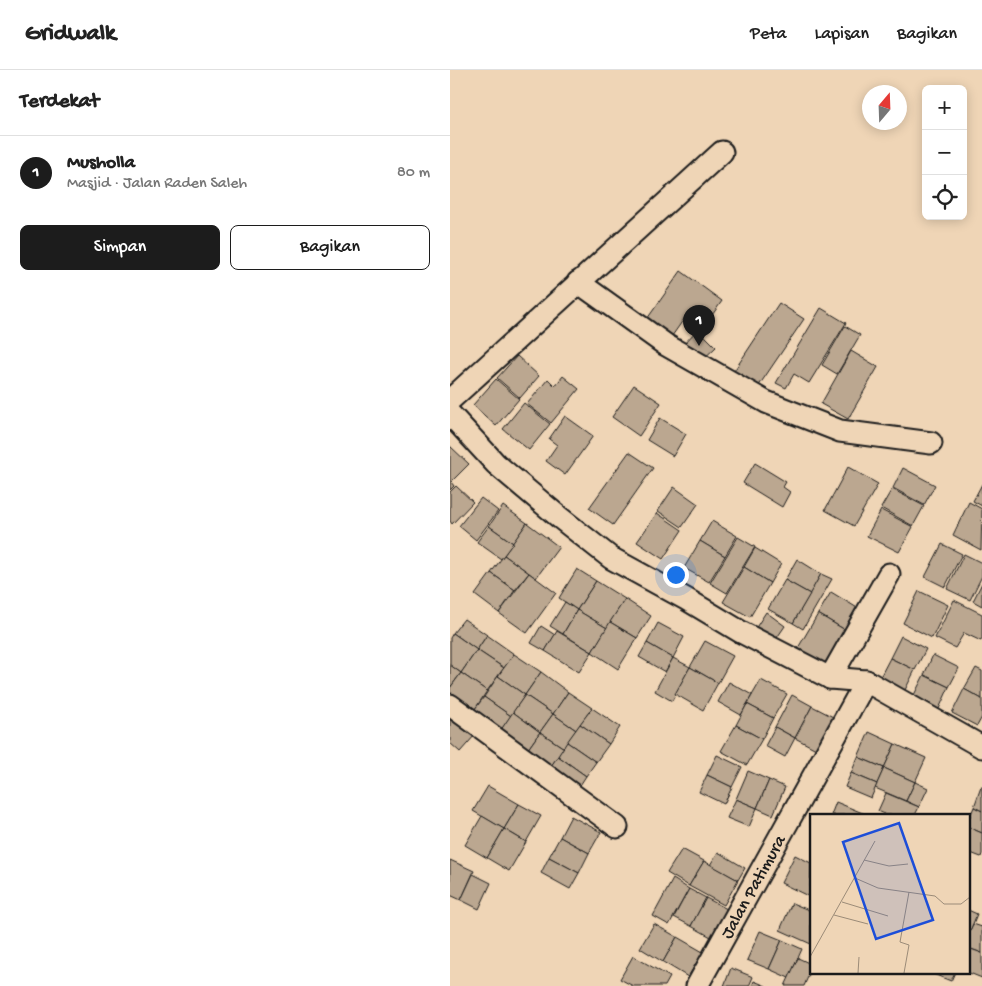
<!DOCTYPE html>
<html lang="id">
<meta charset="utf-8">
<style>
body{margin:0;font-family:"Gochi Hand",sans-serif;background:#f2f2f2;color:#222}
.controls{position:absolute;right:15px;top:15px;display:grid;overflow:hidden;border-radius:8px;box-shadow:0 2px 12px #0003}
.controls button{width:45px;height:45px;display:grid;place-items:center;padding:0;border:0;border-bottom:1px solid #e0e0e0;background:#fff;color:#222;font:25px sans-serif}
.compass{position:absolute;left:412px;top:15px;width:45px;height:45px;border-radius:50%;background:#fff;box-shadow:0 2px 12px #0003;rotate:19deg}
.you{position:absolute;left:225px;top:504px;width:18px;height:18px;margin:-12px;border:4px solid #fff;border-radius:50%;background:#1a73e8;box-shadow:0 0 0 8px #1a73e833}
.badge{display:grid;place-items:center;width:32px;height:32px;border-radius:50%;background:#1c1c1c;color:#fff;font-size:16px;font-weight:700}
.pin{position:absolute;translate:-50% -41px;filter:drop-shadow(0 1px 2px #0008)}
.pin::after{content:'';position:absolute;top:26px;width:18px;height:15px;background:inherit;clip-path:polygon(0 0,100% 0,50% 100%)}
.list{margin:0;padding:0;list-style:none}
h2{display:flex;justify-content:space-between;align-items:center;height:65px;margin:0;padding:0 20px;font-size:21px}
h2 small{font-size:16px;font-weight:400;color:#767676}
.list li{display:grid;grid-template-columns:32px 1fr auto;gap:15px;align-items:center;box-sizing:border-box;height:75px;padding:0 20px;border-top:1px solid #e0e0e0}
.list b{display:block;font-size:19px;white-space:nowrap}
.list p{margin:0;font-size:16px;white-space:nowrap;color:#767676}
.list em{font-size:16px;font-style:normal;color:#767676}
.actions{display:flex;gap:10px;padding:15px 20px}
.actions a{flex:1;padding:11px 0;border:1px solid #1c1c1c;border-radius:8px;text-align:center;font-size:18px;color:#1c1c1c}
.actions .main{background:#1c1c1c;color:#fff}
.icon{flex:none;width:28px;height:28px;fill:none;stroke:currentColor;stroke-width:2;stroke-linecap:round;stroke-linejoin:round}
.map{position:relative;flex:none;width:532px;height:916px;overflow:hidden}
header{display:flex;align-items:center;gap:30px;box-sizing:border-box;height:70px;padding:0 25px;background:#fff;border-bottom:1px solid #e0e0e0}
header strong{font-size:24px}
nav{display:flex;gap:28px;margin-inline-start:auto;font-size:18px}
main{display:flex}
aside{flex:1;background:#fff}
.map>svg:first-child{display:block}
.building{fill:#bba790;stroke:#1c1c1c}
.lines{fill:none;stroke-linecap:round;stroke-linejoin:round}
.street-casing{stroke:#1c1c1c;stroke-width:25}
.street{stroke:#efd5b6;stroke-width:21}
.labels{text-anchor:middle;stroke-width:4;stroke-linejoin:round;paint-order:stroke}
.street-label{font-size:18px;fill:#1c1c1c;stroke:#efd5b6}
.inset-road{fill:none;stroke:#9b8b78;stroke-width:1}
.view{fill:#1d4ed8;fill-opacity:0.15;stroke:#1d4ed8;stroke-width:2.5}
.inset-edge{fill:none;stroke:#1c1c1c;stroke-width:2.5}
</style>
<header>
<strong>Gridwalk</strong>
<nav><a>Peta</a><a>Lapisan</a><a>Bagikan</a></nav>
</header>
<main>
<aside>
<h2>Terdekat<small></small></h2>
<ul class="list">
<li><span class="badge">1</span><div><b>Musholla</b><p>Masjid · Jalan Raden Saleh</p></div><em>80 m</em></li>
</ul>
<div class="actions"><a class="main">Simpan</a><a>Bagikan</a></div>
</aside>
<div class="map">
<svg width="532" height="916" viewBox="0 0 532 916">
<rect width="100%" height="100%" fill="#efd5b6"/>
<filter id="ink" filterUnits="userSpaceOnUse"><feTurbulence type="fractalNoise" baseFrequency=".02" numOctaves="2"/><feDisplacementMap in="SourceGraphic" scale="10" xChannelSelector="R" yChannelSelector="G"/><feConvolveMatrix kernelMatrix="1 2 1 2 8 2 1 2 1" color-interpolation-filters="sRGB"/></filter>
<g filter="url(#ink)">
<!-- building -->
<g class="building">
<polygon points="231,201 272,231 253,258 236,246 222,266 197,249"/>
<polygon points="329,233 354,249 308,317 284,301"/>
<polygon points="371,238 396,253 359,313 344,304 336,318 326,313"/>
<polygon points="395,256 410,265 387,304 372,295"/>
<polygon points="248,259 266,277 249,293 232,276"/>
<polygon points="401,281 428,297 398,349 371,334"/>
<polygon points="67,286 89,306 70,328 47,308"/>
<polygon points="113,306 129,319 101,353 77,334 98,309 105,316"/>
<polygon points="46,309 69,329 46,356 23,335"/>
<polygon points="184,315 211,333 189,366 162,347"/>
<polygon points="74,333 100,354 79,380 53,359"/>
<polygon points="115,346 143,366 115,405 96,391 107,375 99,369"/>
<polygon points="210,348 236,364 223,386 197,370"/>
<polygon points="0,376 19,394 1,412 4,416 0,420"/>
<polygon points="179,382 203,398 163,455 139,438"/>
<polygon points="305,393 336,412 333,417 340,422 332,437 293,413"/>
<polygon points="398,397 428,414 404,456 375,440"/>
<polygon points="453,398 485,415 474,435 443,418"/>
<polygon points="532,414 532,436 523,431"/>
<polygon points="6,416 23,432 2,454 0,451 0,422"/>
<polygon points="224,417 248,434 232,457 208,441"/>
<polygon points="442,419 474,436 463,456 431,438"/>
<polygon points="31,428 48,441 26,470 9,456"/>
<polygon points="519,432 532,439 531,480 503,465"/>
<polygon points="53,436 77,453 63,473 39,456"/>
<polygon points="431,440 463,457 449,482 417,466"/>
<polygon points="207,443 232,460 213,489 187,472"/>
<polygon points="262,451 287,466 275,486 250,471"/>
<polygon points="77,453 109,477 86,508 54,485"/>
<polygon points="39,456 63,473 51,489 27,472"/>
<polygon points="288,467 305,477 277,523 260,513"/>
<polygon points="250,471 275,486 259,512 234,498"/>
<polygon points="492,474 512,484 495,517 475,507"/>
<polygon points="305,478 331,494 320,513 294,497"/>
<polygon points="514,484 532,493 532,506 520,530 497,519"/>
<polygon points="54,485 79,503 65,520 41,503"/>
<polygon points="347,489 371,504 360,524 335,510"/>
<polygon points="294,497 320,513 300,547 273,532"/>
<polygon points="127,499 146,511 127,540 109,528"/>
<polygon points="41,503 65,520 49,543 25,525"/>
<polygon points="79,503 106,523 77,563 49,543"/>
<polygon points="371,504 382,509 353,559 343,553"/>
<polygon points="335,510 360,524 343,553 318,539"/>
<polygon points="146,511 175,529 157,558 127,540"/>
<polygon points="532,513 532,536 523,531"/>
<polygon points="469,521 498,535 482,568 453,553"/>
<polygon points="381,522 409,539 397,561 368,544"/>
<polygon points="175,529 201,546 187,568 160,552"/>
<polygon points="504,530 532,544 532,568 531,571 514,563 505,578 485,568"/>
<polygon points="115,532 127,540 113,564 100,556"/>
<polygon points="127,540 157,558 142,582 113,564"/>
<polygon points="316,542 335,556 324,572 305,559"/>
<polygon points="368,544 397,561 377,595 348,578"/>
<polygon points="14,549 37,565 27,580 3,563"/>
<polygon points="160,552 187,568 168,599 142,582"/>
<polygon points="208,553 234,567 223,588 197,573"/>
<polygon points="91,556 105,565 95,581 81,573"/>
<polygon points="107,561 142,582 129,602 95,581"/>
<polygon points="3,563 27,580 11,603 0,595 0,568"/>
<polygon points="37,565 64,584 54,598 27,580"/>
<polygon points="451,566 476,579 465,600 440,588"/>
<polygon points="255,571 283,586 268,613 240,597"/>
<polygon points="197,573 223,588 215,602 189,587"/>
<polygon points="27,580 54,598 37,621 11,603"/>
<polygon points="64,584 91,602 75,625 48,606"/>
<polygon points="483,585 509,598 499,617 474,605"/>
<polygon points="223,588 240,597 222,631 205,621"/>
<polygon points="440,588 465,600 453,624 428,611"/>
<polygon points="0,595 11,603 0,618"/>
<polygon points="240,597 268,613 253,640 225,624"/>
<polygon points="526,598 532,601 532,629 514,619"/>
<polygon points="91,602 118,622 103,644 75,625"/>
<polygon points="11,603 37,621 21,645 0,630 0,618"/>
<polygon points="474,605 499,617 488,641 462,629"/>
<polygon points="48,606 75,625 61,646 34,627"/>
<polygon points="311,610 337,624 323,648 297,634"/>
<polygon points="279,612 302,625 291,645 268,632"/>
<polygon points="514,619 532,629 532,647 527,656 502,643"/>
<polygon points="118,622 142,638 126,660 103,644"/>
<polygon points="75,625 103,644 90,662 63,642"/>
<polygon points="342,625 362,636 345,668 325,657"/>
<polygon points="34,627 61,646 46,667 18,648"/>
<polygon points="297,634 323,648 312,669 286,655"/>
<polygon points="362,636 385,648 368,680 345,668"/>
<polygon points="142,638 170,657 159,674 130,654"/>
<polygon points="63,642 90,662 73,686 46,667"/>
<polygon points="103,644 126,660 114,678 90,662"/>
<polygon points="3,647 25,665 10,682 0,673 0,651"/>
<polygon points="130,654 159,674 146,692 117,672"/>
<polygon points="286,655 312,669 297,695 271,681"/>
<polygon points="325,657 345,668 335,687 315,676"/>
<polygon points="90,662 114,678 96,703 73,686"/>
<polygon points="419,662 445,674 434,698 408,687"/>
<polygon points="117,672 146,692 136,706 108,686"/>
<polygon points="445,674 476,688 465,712 434,698"/>
<polygon points="267,685 292,697 282,717 257,705"/>
<polygon points="108,686 136,706 125,723 96,703"/>
<polygon points="408,687 434,698 427,714 401,703"/>
<polygon points="434,698 465,712 456,731 425,718"/>
<polygon points="298,701 319,710 307,738 286,729"/>
<polygon points="401,703 427,714 421,728 395,717"/>
<polygon points="257,705 282,717 274,734 249,722"/>
<polygon points="319,710 335,717 323,745 307,738"/>
<polygon points="465,712 478,718 469,737 456,731"/>
<polygon points="38,716 69,734 54,759 23,741"/>
<polygon points="531,717 532,717 532,741 524,737"/>
<polygon points="436,723 469,737 465,745 437,745 428,741"/>
<polygon points="286,729 307,738 299,757 277,748"/>
<polygon points="386,732 415,744 414,745 381,745"/>
<polygon points="69,734 91,746 76,772 54,759"/>
<polygon points="524,737 532,741 532,763 518,757 518,751"/>
<polygon points="32,746 54,759 37,788 15,775"/>
<polygon points="121,746 151,762 139,783 110,767"/>
<polygon points="518,757 532,763 532,784 531,787 518,782"/>
<polygon points="54,759 76,772 59,801 37,788"/>
<polygon points="110,767 139,783 129,803 99,787"/>
<polygon points="232,779 254,791 239,816 217,803"/>
<polygon points="268,782 295,798 288,810 260,795"/>
<polygon points="345,785 361,793 360,827 331,813"/>
<polygon points="99,787 129,803 120,819 91,803"/>
<polygon points="0,790 24,801 11,830 0,825"/>
<polygon points="254,791 288,810 274,835 239,816"/>
<polygon points="23,804 41,813 29,839 11,830"/>
<polygon points="223,809 239,819 219,855 203,846"/>
<polygon points="239,819 256,828 241,856 224,847"/>
<polygon points="256,828 277,839 261,867 241,856"/>
<polygon points="342,833 361,841 361,874 330,860"/>
<polygon points="518,840 527,844 518,866"/>
<polygon points="204,854 227,867 213,892 190,878"/>
<polygon points="523,854 532,857 532,883 518,878 518,866"/>
<polygon points="310,861 332,870 319,899 297,890"/>
<polygon points="227,867 253,882 238,907 213,892"/>
<polygon points="332,870 352,879 339,908 319,899"/>
<polygon points="518,878 532,883 532,908 517,902 518,902"/>
<polygon points="183,886 220,907 215,916 183,916 170,909"/>
<polygon points="348,888 361,894 361,900 354,916 335,916"/>
<polygon points="281,898 303,907 299,916 274,916"/>
<polygon points="478,902 505,902 501,911"/>
<polygon points="304,911 316,916 302,916"/>
</g>
<g class="lines">
<defs>
<g id="street">
<polyline points="128,212 216,275 316,332 390,361 481,373"/>
<polyline points="0,330 272,82"/>
<polyline points="0,344 46,394 109,447 161,488 236,529 291,562 380,608 416,611 532,677"/>
<polyline points="380,608 439,504"/>
<polyline points="0,635 167,757"/>
<path id="s1" d="M247 916 416 611"/>
</g>
</defs>
<!-- street casing -->
<use href="#street" class="street-casing"/>
<!-- street -->
<use href="#street" class="street"/>
</g>
</g>
<g class="labels">
<!-- street labels -->
<g class="street-label">
<text dy="6" stroke="none"><textPath href="#s1" startOffset="114">Jalan Patimura</textPath></text>
</g>
</g>
<!-- overview -->
<g transform="translate(360 744)">
<rect width="160" height="160" fill="#efd5b6"/>
<path class="inset-road" d="M54 46 79 52 98 50M45 64 68 74 125 82 134 90H151L160 83M32 88 78 102M24 101 58 110M0 143 65 27M48 159 49 143M94 159 99 131 90 128 99 78"/>
<path class="view" d="M89 9 123 106 66 125 33 28Z"/>
<rect width="160" height="160" class="inset-edge"/>
</g>
</svg>
<div class="controls">
<button>+</button>
<button>−</button>
<button><svg class="icon" aria-label="locate" viewBox="0 0 24 24"><circle cx="12" cy="12" r="6"/><path d="M12 2v4M12 18v4M2 12h4M18 12h4"/></svg></button>
</div>
<svg class="compass" viewBox="-18 -18 36 36"><path d="M0-13l5 13h-10z" fill="#e53935"/><path d="M0 13l5-13h-10z" fill="#767676"/></svg>
<div class="you"></div>
<div class="pin badge" style="left:249px;top:276px">1</div>
</div>
</main>
